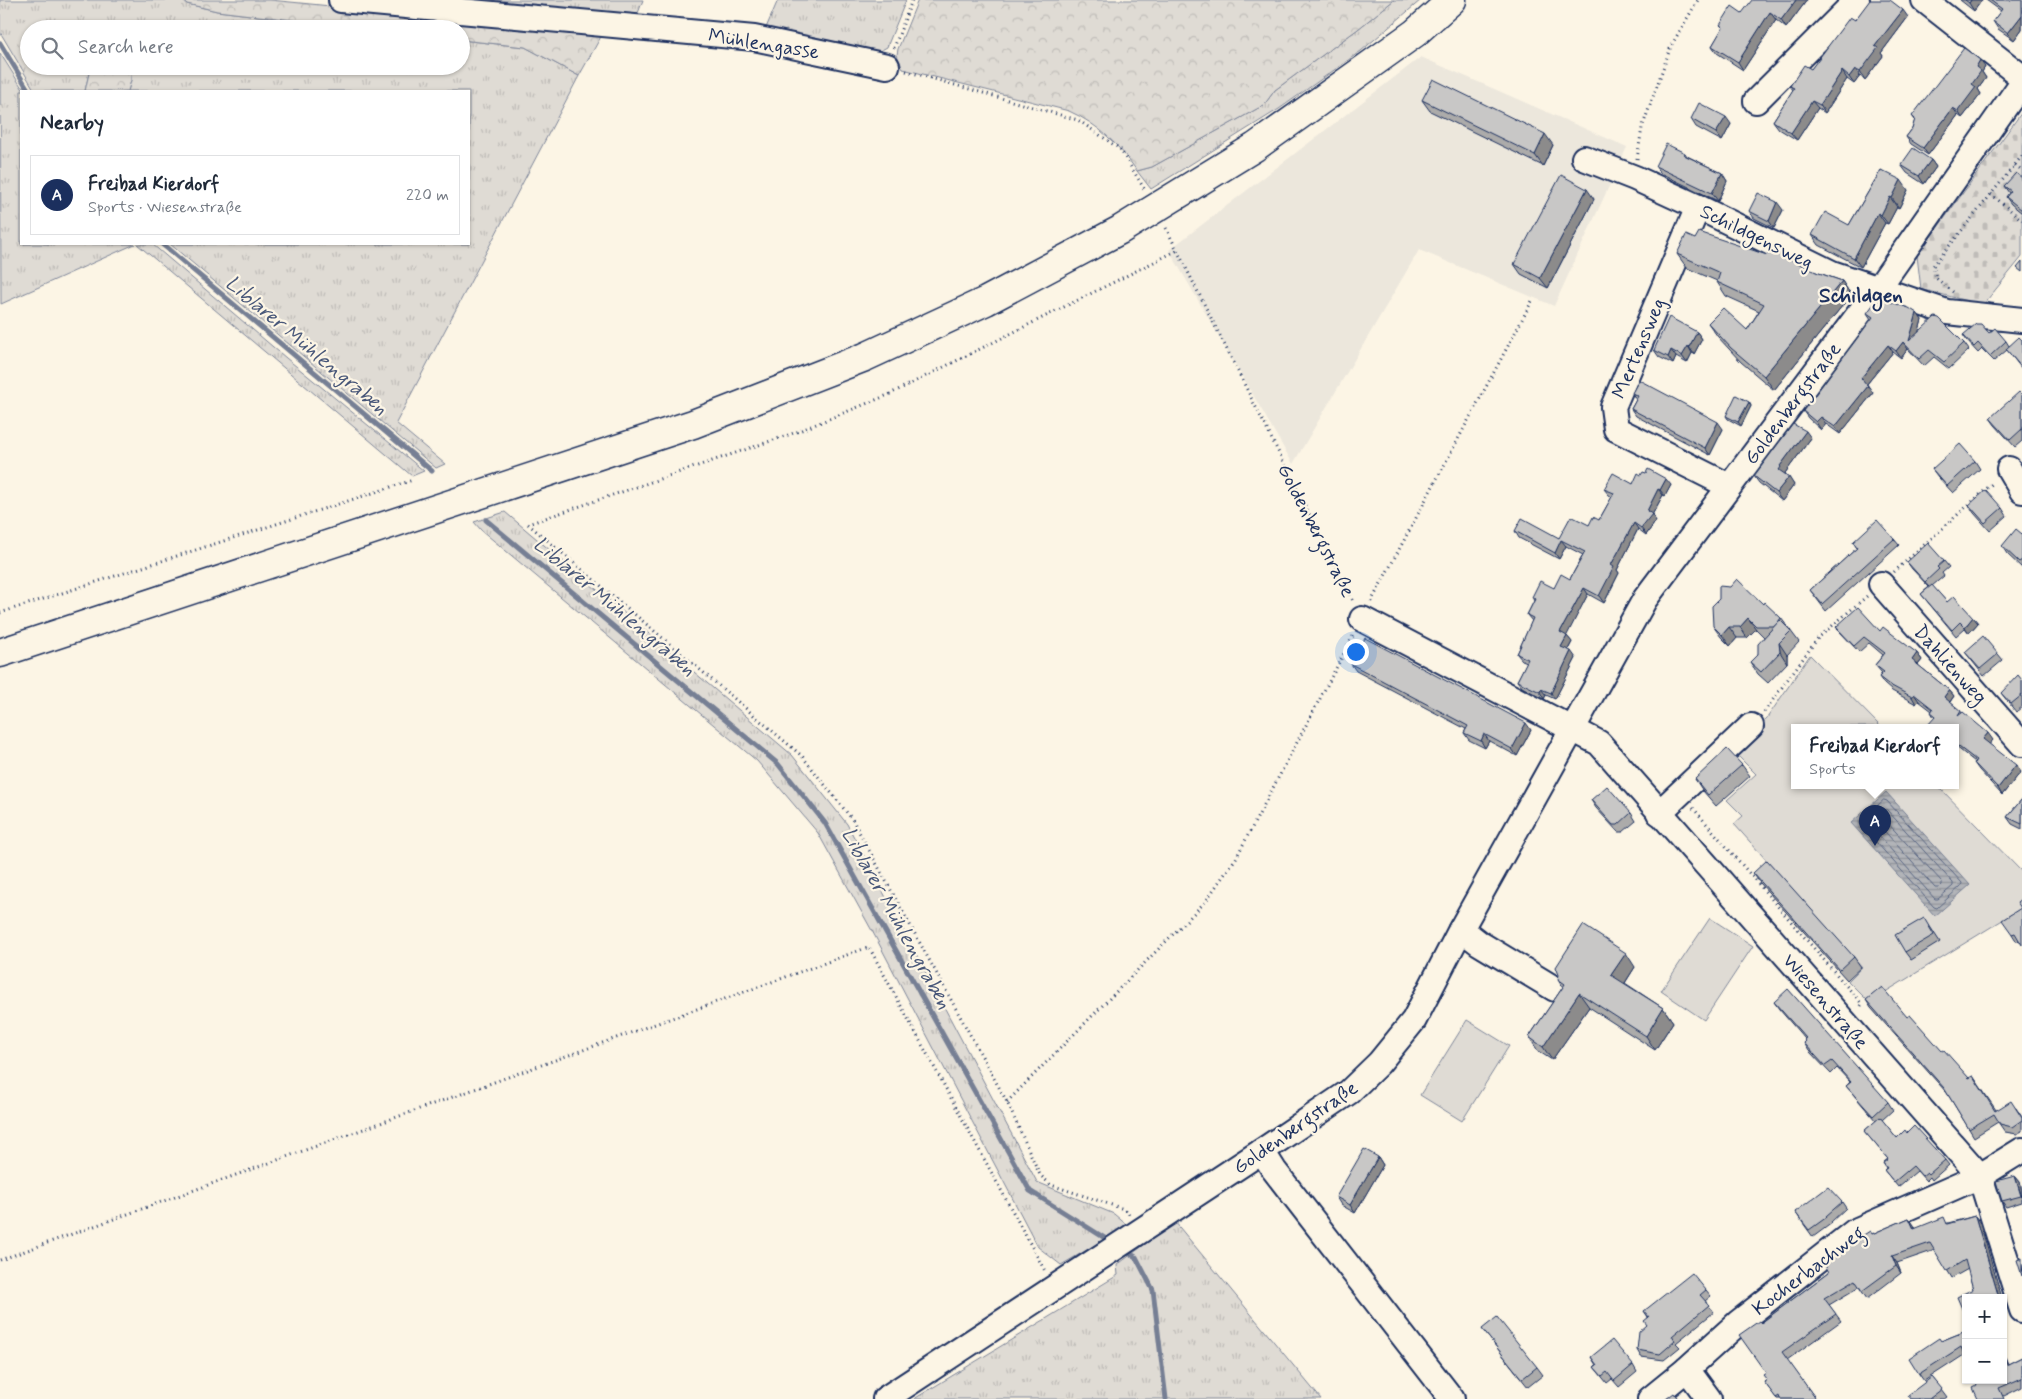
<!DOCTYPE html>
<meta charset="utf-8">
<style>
body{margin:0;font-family:Mynerve,sans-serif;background:#f2f2f3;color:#1f2937}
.controls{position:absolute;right:15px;bottom:15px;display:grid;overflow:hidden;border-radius:0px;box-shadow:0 1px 4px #0004}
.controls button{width:45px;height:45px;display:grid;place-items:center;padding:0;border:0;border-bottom:1px solid #e0e1e3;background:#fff;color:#1f2937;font:25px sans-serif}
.you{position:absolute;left:1355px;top:651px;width:18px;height:18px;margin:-12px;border:4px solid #fff;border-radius:50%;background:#1a73e8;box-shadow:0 0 0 8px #1a73e833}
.badge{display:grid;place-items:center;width:32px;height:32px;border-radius:50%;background:#1b2f5e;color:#fff;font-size:16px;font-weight:700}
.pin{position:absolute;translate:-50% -41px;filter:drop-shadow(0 1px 2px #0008)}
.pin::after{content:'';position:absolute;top:26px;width:18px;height:15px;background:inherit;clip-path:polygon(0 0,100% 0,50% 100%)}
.popup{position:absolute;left:1791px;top:724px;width:168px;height:65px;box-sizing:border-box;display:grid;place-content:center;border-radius:0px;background:#fff;filter:drop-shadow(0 1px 4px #0005);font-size:16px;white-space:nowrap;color:#747a83}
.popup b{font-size:19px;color:#1f2937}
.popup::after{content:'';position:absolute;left:50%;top:100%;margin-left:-10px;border:10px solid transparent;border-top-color:#fff}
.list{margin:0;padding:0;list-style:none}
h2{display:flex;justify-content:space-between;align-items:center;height:65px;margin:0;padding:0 20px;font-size:21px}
h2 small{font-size:16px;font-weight:400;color:#747a83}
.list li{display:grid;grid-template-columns:32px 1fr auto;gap:15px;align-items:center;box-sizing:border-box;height:80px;margin:0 10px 10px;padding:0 10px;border:1px solid #e0e1e3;border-radius:0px}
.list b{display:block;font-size:19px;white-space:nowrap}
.list p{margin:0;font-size:16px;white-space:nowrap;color:#747a83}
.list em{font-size:16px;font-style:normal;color:#747a83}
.icon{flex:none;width:28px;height:28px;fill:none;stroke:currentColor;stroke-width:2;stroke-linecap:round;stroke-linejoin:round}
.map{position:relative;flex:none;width:2022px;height:1399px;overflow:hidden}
.search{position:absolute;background:#fff;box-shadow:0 1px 4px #0004;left:20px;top:20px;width:450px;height:55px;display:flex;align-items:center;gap:12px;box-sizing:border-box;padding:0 18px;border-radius:28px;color:#747a83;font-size:19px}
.panel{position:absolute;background:#fff;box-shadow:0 1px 4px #0004;left:20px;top:90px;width:450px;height:155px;border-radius:0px}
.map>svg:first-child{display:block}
.built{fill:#ece7dc}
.grass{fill:url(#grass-tufts);stroke:#7d8599}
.forest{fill:url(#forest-crowns);stroke:#7d8599}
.cemetery{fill:url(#cemetery-stones);stroke:#7d8599}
.pitch{fill:#dfdbd4;stroke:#7d8599}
.water{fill:url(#water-rules);stroke:#767f94}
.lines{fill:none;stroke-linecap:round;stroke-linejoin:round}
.shore{stroke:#576482;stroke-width:1}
.stream{stroke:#767f94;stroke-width:5}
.minor-casing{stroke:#1b2f5e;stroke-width:28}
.major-casing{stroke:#1b2f5e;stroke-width:31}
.path{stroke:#1b2f5e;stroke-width:3;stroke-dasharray:1 4;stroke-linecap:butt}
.minor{stroke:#fcf5e5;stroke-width:24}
.major{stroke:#fcf5e5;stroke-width:28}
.wall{fill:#acabaa;stroke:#1b2f5e}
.shaded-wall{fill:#8c8b8b;stroke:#1b2f5e}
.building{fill:#c8c7c6;stroke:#1b2f5e}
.labels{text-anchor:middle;stroke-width:4.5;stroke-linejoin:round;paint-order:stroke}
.street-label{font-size:20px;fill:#1b2f5e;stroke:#fcf5e5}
.neighbourhood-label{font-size:21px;font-weight:bold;fill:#1b2f5e;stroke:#fcf5e5}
.water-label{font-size:21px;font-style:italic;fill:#485779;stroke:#fcf5e5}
</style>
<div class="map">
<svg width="2022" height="1399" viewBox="0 0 2022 1399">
<defs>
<pattern id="grass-tufts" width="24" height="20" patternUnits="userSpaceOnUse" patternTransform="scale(1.25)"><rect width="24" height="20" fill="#dfdbd4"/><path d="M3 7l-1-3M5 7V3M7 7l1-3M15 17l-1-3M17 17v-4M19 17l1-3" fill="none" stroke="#bfbcb8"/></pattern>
<pattern id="forest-crowns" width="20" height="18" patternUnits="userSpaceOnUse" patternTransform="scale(1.25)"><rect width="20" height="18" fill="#dfdbd4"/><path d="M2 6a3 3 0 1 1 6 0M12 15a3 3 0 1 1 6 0" fill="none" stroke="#bfbcb8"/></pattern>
<pattern id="cemetery-stones" width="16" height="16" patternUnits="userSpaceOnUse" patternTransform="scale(1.25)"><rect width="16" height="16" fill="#dfdbd4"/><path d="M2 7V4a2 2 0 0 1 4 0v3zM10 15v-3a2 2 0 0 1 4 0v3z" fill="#bfbcb8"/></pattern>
<pattern id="water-rules" width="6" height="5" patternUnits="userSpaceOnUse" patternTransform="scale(1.25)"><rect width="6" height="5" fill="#b2b4b8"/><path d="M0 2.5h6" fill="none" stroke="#909399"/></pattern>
</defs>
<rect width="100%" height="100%" fill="#fcf5e5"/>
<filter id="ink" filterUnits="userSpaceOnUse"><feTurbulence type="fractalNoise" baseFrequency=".02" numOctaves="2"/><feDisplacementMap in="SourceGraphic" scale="10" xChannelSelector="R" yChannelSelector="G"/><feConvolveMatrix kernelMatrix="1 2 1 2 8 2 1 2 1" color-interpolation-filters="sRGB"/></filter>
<g filter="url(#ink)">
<!-- built -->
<polygon class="built" points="1421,57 1627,147 1554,306 1419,250 1293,464 1169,250"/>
<!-- grass -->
<g class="grass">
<polygon points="0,0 182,0 187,4 217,11 367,29 29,29 29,66 94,66 89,73 85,91 35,91 0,32"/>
<polygon points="422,0 643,0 635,21"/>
<polygon points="778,0 906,0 887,47 869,57 763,35"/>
<polygon points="1394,0 1421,0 1361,51 1279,109 1151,189 1137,171 1152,167 1264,105 1275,90 1358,29"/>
<polygon points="461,40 525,47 579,76 396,423 445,464 436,468 170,244 469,244 469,91 128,91 131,80 130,66 461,66"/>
<polygon points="0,53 24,91 21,91 21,244 135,244 1,304"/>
<polygon points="137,244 152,244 286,358 424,471 412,476"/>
<polygon points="505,512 792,755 847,824 1037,1182 1114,1214 1128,1226 1061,1265 1038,1247 876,938 818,833 757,761 481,530 474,522"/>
<polygon points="1175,1222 1321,1399 914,1399 1118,1275 1117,1265"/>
</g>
<!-- forest -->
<g class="forest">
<polygon points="182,0 270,0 603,33 579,76 525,47 461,40 461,29 367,29 217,11 187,4"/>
<path d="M918 0H1394L1358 29 1275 90 1264 105 1152 167 1137 171C1119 145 1098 124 1069 111L903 69 897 55 898 49Z"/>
<polygon points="94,66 130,66 131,80 128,91 85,91 89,73"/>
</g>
<!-- cemetery -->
<polygon class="cemetery" points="2022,112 2022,257 1983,305 1921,289 1917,256"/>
<!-- pitch -->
<g class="pitch">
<polygon points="1810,655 1881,727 1795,727 1795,785 1937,785 2022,872 2022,908 1869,1002 1848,981 1862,967 1734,824 1743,816 1727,800 1756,774 1733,751 1767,718"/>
<polygon points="1710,918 1753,946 1704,1020 1661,991"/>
<polygon points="1467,1020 1509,1046 1462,1121 1420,1095"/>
</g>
<!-- water -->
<polygon class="water" points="1886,792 1970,885 1935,916 1851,823"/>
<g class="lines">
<!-- shore -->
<g class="shore">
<polygon points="1884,800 1887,801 1962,883 1961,886 1937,908 1934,907 1860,824 1860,822"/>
<polygon points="1884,809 1887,810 1953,883 1953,886 1938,899 1935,899 1869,825 1869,822"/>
<polygon points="1884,819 1942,882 1942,885 1939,888 1935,888 1880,826 1880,823"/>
</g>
<!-- stream -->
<g class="stream">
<polyline points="0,43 29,91"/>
<polyline points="162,244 432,471"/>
<polyline points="486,520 778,764 825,823 1030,1191 1111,1242"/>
<polyline points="1125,1251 1136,1257 1153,1290 1166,1399"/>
</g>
<defs>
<g id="minor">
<polyline points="341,0 754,38 887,66"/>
<polyline points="1924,0 2022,77"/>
<polyline points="1756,101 1857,0"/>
<polyline points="1584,158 1635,178 1698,207 1832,273 1947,312 2022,320"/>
<polyline points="1698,207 1613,407 1616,429 1729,486"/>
<polyline points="2009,469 2022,491"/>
<polyline points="1881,584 2022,744"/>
<polyline points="1362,619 1599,743 1980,1176 2022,1310"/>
<polyline points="1659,813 1751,726"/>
<polyline points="1461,929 1479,943 1555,989"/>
<polyline points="1262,1151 1274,1170 1452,1399"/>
<polyline points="885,1399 1262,1151 1349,1092 1379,1063 1414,1020 1461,929 1645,599 1877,290 2022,83"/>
<polyline points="1650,1399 1687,1369"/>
<polyline points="1709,1399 1687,1369 1739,1322 1855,1231 1980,1176 2022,1150"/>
</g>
<polyline id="major" points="0,653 693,424 865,357 986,301 1120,230 1255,147 1415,33 1452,0"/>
</defs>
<!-- minor casing -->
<use href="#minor" class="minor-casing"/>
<!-- major casing -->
<use href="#major" class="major-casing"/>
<!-- path -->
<g class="path">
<polyline points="894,48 912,0"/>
<polyline points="906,71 1078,120 1120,149 1145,190"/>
<polyline points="1637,159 1642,128 1671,46 1698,0"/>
<polyline points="2015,165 2022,170"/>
<polyline points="1991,194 2022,220"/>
<polyline points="1166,228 1354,603"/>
<polyline points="1953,292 1936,278 1933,266 2022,156"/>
<polyline points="1894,572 1994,482"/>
<polyline points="1371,602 1532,301"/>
<polyline points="0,613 413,480"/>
<polyline points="1764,712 1818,638 1867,596"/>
<polyline points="1693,808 1862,1004 1859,1009"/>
<polyline points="1007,1102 1205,902 1236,858 1353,636"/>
<polyline points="1129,1214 1124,1209 1051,1185 1040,1175 1007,1102 852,819 802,756 528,524 794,433 888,395 1178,250"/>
<polyline points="0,1260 869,947 1045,1271"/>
</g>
<!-- minor -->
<use href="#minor" class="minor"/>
<!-- major -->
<use href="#major" class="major"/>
</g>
<!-- wall -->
<g class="wall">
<polygon points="1807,0 1786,28 1776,20 1743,70 1717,53 1712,46 1723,28 1720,25 1742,13"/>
<polygon points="1960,0 1982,0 1974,11"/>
<polygon points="1986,0 2022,0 2022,29 2014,40 1998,29 1993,21 2001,11"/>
<polygon points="1908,17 1881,53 1883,56 1865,80 1860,76 1854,84 1847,79 1825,113 1818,108 1797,140 1779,129 1773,121 1793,90 1790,86 1811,69 1855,20"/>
<polygon points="1985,67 1982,72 1986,78 1978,89 1981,94 1962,118 1958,115 1928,155 1911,144 1906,137 1912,129 1915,120 1912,116"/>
<polygon points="1422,100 1553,145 1543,166 1430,111"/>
<polygon points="1691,119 1731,124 1722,141 1696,127"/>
<polygon points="1685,153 1687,156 1722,173 1727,181 1718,201 1660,173 1655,166"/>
<polygon points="1931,160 1936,167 1924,184 1907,173 1901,165"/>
<polygon points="1881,170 1908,190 1899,208 1897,207 1888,224 1885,223 1861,267 1819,245 1812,235 1849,225"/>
<polygon points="2022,178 2022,213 2011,204 2006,197 2009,193 2004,186"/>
<polygon points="1594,199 1548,288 1521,274 1514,264"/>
<polygon points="1783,210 1774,228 1754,218 1749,211"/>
<polygon points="1695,239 1816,272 1842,281 1851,295 1774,390 1741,362 1718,337 1708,323 1747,330 1759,311 1726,296 1717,282 1717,281 1687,268 1677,254"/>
<polygon points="1867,313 1917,313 1922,320 1918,333 1964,343 1969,350 1949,369 1934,357 1924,366 1908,349 1901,358 1893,352 1867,384 1873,393 1840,434 1826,424 1821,430 1808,418 1803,411 1871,319"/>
<polygon points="1697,332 1702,339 1694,354 1692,353 1687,363 1676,357 1673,364 1659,357 1654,350"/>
<polygon points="1989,333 2006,341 2009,346 2022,340 2022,369 2007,350 1994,361 1982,349 1978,353 1967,341 1963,335"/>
<polygon points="1632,393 1723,429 1710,455 1636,416 1631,409 1636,400"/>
<polygon points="2022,395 2022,441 2015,447 1995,425 1990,418"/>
<polygon points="1749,402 1751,406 1741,426 1728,419 1726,416"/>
<polygon points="1811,438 1785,473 1794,485 1782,501 1759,483 1754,476"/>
<polygon points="1975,461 1980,469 1953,493 1938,477 1932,469"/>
<polygon points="1641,475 1671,485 1665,496 1663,495 1652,515 1656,521 1646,535 1638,529 1617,570 1619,573 1604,603 1588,594 1566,635 1572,642 1568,650 1576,658 1555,699 1546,695 1544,699 1522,687 1517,681 1527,662 1522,660 1517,654 1532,621 1527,615 1534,601 1532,597 1554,588 1570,579 1583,555 1566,546 1559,559 1519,538 1515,531 1559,538 1589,525 1599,520 1612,497 1609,495 1604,489 1633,484"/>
<polygon points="1969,505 2002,508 2007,516 1990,531 1974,513"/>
<polygon points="2022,534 2022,568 2007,554 2002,546"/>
<polygon points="1894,539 1899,545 1826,611 1810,590 1857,548 1853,542"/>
<polygon points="1944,561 1949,567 1942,573 1944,576 1932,586 1947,602 1973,617 1978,623 1969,633 1965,628 1956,636 1921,594 1929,587 1912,569 1907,562"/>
<polygon points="1763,604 1781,618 1799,642 1787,655 1787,663 1768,683 1758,674 1750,662 1758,654 1764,637 1756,629 1747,638 1737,638 1730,646 1721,637 1713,626"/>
<polygon points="1836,627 1880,631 1917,653 1922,660 1918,665 1949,690 1954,696 1950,702 1993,740 1989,744 2021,772 2002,795 1979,770 1974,763 1975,762 1955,746 1955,727 1934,717 1931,712 1932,711 1919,701 1916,704 1892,691 1884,684 1879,677 1882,673 1875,665 1883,655 1869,643 1859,652 1841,633"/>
<polygon points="1965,652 1998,654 2003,660 1984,676"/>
<polygon points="1351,664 1531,730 1517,756 1489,741 1485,748 1469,740 1464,733 1466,729 1356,671"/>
<polygon points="2022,680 2022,707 2016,712 2001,693"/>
<polygon points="1742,765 1750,776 1716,806 1703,791 1695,779"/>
<polygon points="2022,799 2022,829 2012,824 2007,817"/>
<polygon points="1591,800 1631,813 1636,821 1623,832 1618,832 1596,808"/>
<polygon points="1753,873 1854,957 1861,967 1847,980 1760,883"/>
<polygon points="2022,898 2019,940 2017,942 2012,934 2021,908"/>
<polygon points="1929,925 1940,942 1911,960 1905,952"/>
<polygon points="1635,967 1625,983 1663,1008 1673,1022 1655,1050 1589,1007 1552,1060 1538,1051 1529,1037 1563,987 1558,979"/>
<polygon points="1866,1000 1907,1017 1969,1078 1973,1076 1996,1110 2016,1108 2022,1117 2022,1131 2017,1134 2005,1132 1998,1122 1974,1137 1947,1093 1871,1008"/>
<polygon points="1774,1002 1888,1102 1893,1110 1882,1120 1897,1138 1907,1133 1945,1160 1949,1165 1932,1180 1930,1177 1926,1181 1917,1171 1898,1187 1884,1170 1886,1168 1883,1163 1888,1159 1864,1131 1876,1121 1846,1086 1850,1082 1837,1068 1831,1074 1809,1051 1804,1043 1806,1042 1805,1039 1779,1009"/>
<polygon points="1378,1157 1383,1165 1355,1213 1341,1205 1336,1197"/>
<polygon points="2015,1176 2020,1182 2022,1191 2022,1202 2006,1207 2002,1201"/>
<polygon points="1842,1202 1846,1208 1831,1222 1832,1223 1813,1237 1795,1212"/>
<polygon points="1975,1216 1980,1223 1973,1289 1968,1269 1952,1278 1935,1250 1897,1263 1901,1273 1867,1299 1859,1287 1829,1305 1841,1321 1787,1360 1816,1399 1777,1399 1764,1382 1767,1380 1761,1323 1829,1272 1872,1234 1909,1218 1916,1229 1948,1223"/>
<polygon points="1706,1290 1711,1296 1705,1301 1714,1312 1676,1343 1680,1347 1664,1360 1641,1357 1637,1350 1647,1325 1648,1317 1644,1311"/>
<polygon points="1482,1329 1537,1367 1543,1375 1528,1387"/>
<polygon points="1966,1331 1964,1355 1924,1381 1919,1374 1941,1341"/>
<polygon points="2003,1352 2008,1364 2022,1357 2022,1387 2004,1396 1977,1386 2003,1380"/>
<polygon points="1591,1357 1633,1365 1637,1372 1619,1387 1612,1379 1607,1383 1594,1367 1596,1365"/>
<polygon points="1932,1377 1947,1397 1944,1399 1911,1399"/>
</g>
<!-- shaded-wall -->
<g class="shaded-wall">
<polygon points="1796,0 1807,0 1786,28 1781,20"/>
<polygon points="1971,0 1982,0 1974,11 1969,3"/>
<polygon points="1903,10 1908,17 1881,53 1883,56 1865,80 1860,72 1875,46"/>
<polygon points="1770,12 1776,20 1743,70 1738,62"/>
<polygon points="2022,15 2022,29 2014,40 2008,33"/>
<polygon points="1980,60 1985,67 1982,72 1986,78 1978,89 1981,94 1962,118 1958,111 1972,84 1976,67"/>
<polygon points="1855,69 1860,76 1854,84 1849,77"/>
<polygon points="1842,71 1847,79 1825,113 1820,105"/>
<polygon points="1812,101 1818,108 1797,140 1791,133"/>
<polygon points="1953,108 1958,115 1928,155 1923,148"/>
<polygon points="1726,117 1731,124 1722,141 1716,133"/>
<polygon points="1545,134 1553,145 1543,166 1535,155"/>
<polygon points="1931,160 1936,167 1924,184 1919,176"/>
<polygon points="1722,173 1727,181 1718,201 1712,193"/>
<polygon points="1901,180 1908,190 1899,208 1892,198"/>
<polygon points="1587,189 1594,199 1548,288 1540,278"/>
<polygon points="1890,197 1897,207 1888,224 1881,215"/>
<polygon points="1777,202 1783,210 1774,228 1769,221"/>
<polygon points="1878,213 1885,223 1861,267 1854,258"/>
<polygon points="1842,281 1851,295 1774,390 1764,376"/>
<polygon points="1917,313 1922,320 1914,349 1909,341"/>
<polygon points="1697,332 1702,339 1694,354 1689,347"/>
<polygon points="1903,342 1908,349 1901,358 1896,351"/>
<polygon points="1888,345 1893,352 1866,385 1861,378"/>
<polygon points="1688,346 1692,353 1687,363 1682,356"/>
<polygon points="1671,350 1676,357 1673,364 1668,357"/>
<polygon points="1868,386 1873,393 1840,434 1835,427"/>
<polygon points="1749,402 1751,406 1741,426 1738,422"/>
<polygon points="1821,417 1826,424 1821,430 1816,422"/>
<polygon points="1718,422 1723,429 1710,455 1705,448"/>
<polygon points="1806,431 1811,438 1785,473 1786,475 1785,477 1779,470 1780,466"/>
<polygon points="1789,477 1794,485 1782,501 1776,493"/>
<polygon points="1666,479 1671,485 1665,496 1660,490"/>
<polygon points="1658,489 1663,495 1652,515 1656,521 1646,535 1641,528 1647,511"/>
<polygon points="1634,523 1638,529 1617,570 1619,573 1604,603 1599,596 1611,565"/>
<polygon points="1561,540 1566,546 1559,559 1555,553"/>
<polygon points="1584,588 1588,594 1565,639 1560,632"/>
<polygon points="1973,617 1978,623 1969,633 1965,627"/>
<polygon points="1748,618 1756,629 1747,638 1740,627"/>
<polygon points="1729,627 1737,638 1730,646 1722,635"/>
<polygon points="1567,636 1572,642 1566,653 1561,647"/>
<polygon points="1779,643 1787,655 1787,663 1780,652"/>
<polygon points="1571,651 1576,658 1555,699 1551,693"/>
<polygon points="1917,653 1922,660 1916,667 1912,660"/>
<polygon points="1541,689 1546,695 1544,699 1540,692"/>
<polygon points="1949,690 1954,696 1949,703 1944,697"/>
<polygon points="1914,694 1919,701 1916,704 1912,697"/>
<polygon points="1526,723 1531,730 1517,756 1512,749"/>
<polygon points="1988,733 1993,740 1988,746 1983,739"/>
<polygon points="1484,734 1489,741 1485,748 1481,741"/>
<polygon points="2016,765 2021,772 2002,795 1998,788"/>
<polygon points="1626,953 1635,967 1621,989 1611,975"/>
<polygon points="1579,993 1589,1007 1552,1060 1543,1047"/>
<polygon points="1663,1008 1673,1022 1655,1050 1646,1036"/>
<polygon points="1378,1157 1383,1165 1355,1213 1350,1205"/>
<polygon points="2015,1176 2020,1182 2022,1191 2022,1197"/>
<polygon points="1975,1216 1980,1223 2002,1298 1999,1298"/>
<polygon points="1909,1218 1914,1225 1919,1237 1914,1229"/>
<polygon points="1892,1256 1897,1263 1901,1273 1896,1266"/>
<polygon points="2003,1352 2011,1373 2006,1365 2003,1358"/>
</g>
<!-- building -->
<g class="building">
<polygon points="1752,0 1796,0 1781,20 1770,12 1738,62 1712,46 1723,27 1720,25 1732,6 1742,13"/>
<polygon points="1870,0 1890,0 1903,10 1875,46 1878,48 1860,72 1855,69 1849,77 1842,71 1820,105 1812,101 1791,133 1773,121 1794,88 1790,86 1804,65 1811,69 1850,17 1855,20"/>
<polygon points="1965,0 1971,0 1969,3"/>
<polygon points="1990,0 2022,0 2022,15 2008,33 1993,21 2002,9"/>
<polygon points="1964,48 1980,60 1976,67 1981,71 1972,84 1976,87 1958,111 1953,108 1923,148 1906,137 1912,129 1915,119 1912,116"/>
<polygon points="1433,79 1545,134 1535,155 1422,100"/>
<polygon points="1699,103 1726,117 1716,133 1691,119"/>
<polygon points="1666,144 1685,153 1684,155 1722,173 1712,193 1655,166"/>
<polygon points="1913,148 1931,160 1919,176 1901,165"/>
<polygon points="1881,170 1901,180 1892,198 1890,197 1881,215 1878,213 1854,258 1812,235 1825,212 1849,225"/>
<polygon points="2016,173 2022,178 2022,210 2006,197 2011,191 2004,186"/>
<polygon points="1561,175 1587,189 1540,278 1514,264"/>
<polygon points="1758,193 1777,202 1769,221 1749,211"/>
<polygon points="1699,232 1767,255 1770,249 1816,272 1842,281 1764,376 1731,348 1708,323 1723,308 1747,330 1764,304 1717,282 1720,273 1677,254 1686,235 1695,239"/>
<polygon points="2022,262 2022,272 2017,268"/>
<polygon points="1878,298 1909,308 1917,313 1909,341 1935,317 1939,318 1964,343 1944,362 1929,350 1919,359 1903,342 1896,351 1888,345 1861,378 1868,386 1835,427 1821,417 1816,422 1803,411 1873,317 1867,313"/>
<polygon points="1669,317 1697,332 1689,347 1688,346 1682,356 1671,350 1668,357 1654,350"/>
<polygon points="1976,324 1981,324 1989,333 1995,328 2006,341 1990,356 1978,343 1974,347 1963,335"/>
<polygon points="2019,337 2022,340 2022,368 2006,349"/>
<polygon points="1639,380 1718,422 1705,448 1631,409 1638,396 1632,393"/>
<polygon points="2019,392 2022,395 2022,429 2010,440 1990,418"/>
<polygon points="1736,395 1749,402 1738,422 1726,416"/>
<polygon points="1793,424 1806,431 1780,466 1781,467 1779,470 1789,477 1776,493 1754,476"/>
<polygon points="1960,444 1975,461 1947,486 1932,469"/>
<polygon points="1648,469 1666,479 1660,490 1658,489 1647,511 1652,514 1641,528 1634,523 1611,565 1614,567 1599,596 1584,588 1560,632 1567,636 1561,647 1571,651 1551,693 1541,689 1540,692 1517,681 1528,659 1517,654 1533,618 1527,615 1535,599 1532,597 1540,581 1554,588 1561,574 1570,579 1585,552 1561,540 1555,553 1515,531 1522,518 1559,538 1571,516 1589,525 1593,517 1599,520 1614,493 1604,489 1613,473 1633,484 1638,473 1641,475 1643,472 1646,473"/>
<polygon points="1986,490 2002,508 1985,523 1969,505"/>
<polygon points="1877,520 1894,539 1822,604 1810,590 1857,548 1853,542"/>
<polygon points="2016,529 2022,534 2022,560 2019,562 2002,546"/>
<polygon points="1928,543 1944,561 1937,567 1939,569 1925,582 1907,562"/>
<polygon points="1737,579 1763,604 1764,602 1781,618 1775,626 1756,626 1748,618 1740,627 1729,627 1722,635 1713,626 1712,606 1719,599 1719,586 1730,587"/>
<polygon points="1932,585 1947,602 1954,596 1973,617 1965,627 1960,622 1952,630 1921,594"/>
<polygon points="1858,607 1880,631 1883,627 1917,653 1912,660 1949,690 1944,697 1961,711 1958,716 1963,712 1988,733 1983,739 2016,765 1998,788 1974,763 1976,760 1955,744 1955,727 1926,727 1936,716 1931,712 1933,709 1914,694 1912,697 1888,684 1879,677 1884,672 1875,665 1885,653 1864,637 1854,646 1836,627"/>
<polygon points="1780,620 1791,631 1779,643 1780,652 1761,672 1750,662 1758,654 1758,644"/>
<polygon points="1983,636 1998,654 1980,669 1965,652"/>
<polygon points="1365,638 1526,723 1512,749 1484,734 1481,741 1464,733 1468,726 1351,664"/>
<polygon points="2018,675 2022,680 2022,695 2011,704 2001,693"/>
<polygon points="1727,749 1742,765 1708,795 1695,779"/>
<polygon points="1607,786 1631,813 1618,825 1613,825 1591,800"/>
<polygon points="2022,799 2022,824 2007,817"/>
<polygon points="1767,860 1854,957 1840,970 1753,873"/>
<polygon points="2022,898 2022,945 2015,933 2012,934 2002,920 2021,908 2017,902"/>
<polygon points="1924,918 1934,935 1905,952 1895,935"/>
<polygon points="1583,925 1626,953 1611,975 1663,1008 1646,1036 1579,993 1543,1047 1529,1037 1565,984 1558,979 1559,975 1556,967"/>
<polygon points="1882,987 1907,1017 1910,1015 1942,1051 1944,1050 1969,1078 1973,1076 1995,1111 2011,1101 2022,1118 2022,1120 2012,1127 2000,1124 1994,1114 1969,1129 1944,1088 1866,1000"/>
<polygon points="1788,989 1888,1102 1873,1116 1846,1086 1851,1082 1832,1061 1825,1066 1804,1043 1806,1041 1804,1039 1806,1038 1774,1002"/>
<polygon points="1880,1117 1897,1138 1905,1130 1907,1133 1914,1126 1945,1160 1929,1174 1927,1172 1922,1176 1913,1166 1894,1182 1884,1170 1887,1168 1883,1163 1888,1159 1864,1131"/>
<polygon points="1364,1149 1378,1157 1350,1205 1336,1197"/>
<polygon points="2015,1176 2021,1196 2002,1201 1996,1181"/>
<polygon points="1828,1187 1842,1202 1826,1216 1827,1217 1809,1230 1795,1212"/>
<polygon points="1975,1216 1999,1298 1966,1298 1966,1318 1957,1297 1973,1289 1965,1260 1947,1271 1930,1243 1892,1256 1896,1266 1862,1291 1855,1280 1824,1298 1836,1314 1782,1352 1816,1399 1780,1399 1779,1396 1776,1398 1764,1382 1767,1380 1763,1375 1766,1373 1739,1335 1759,1321 1761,1323 1829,1272 1823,1262 1841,1249 1870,1231 1872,1234 1909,1218 1914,1229 1944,1217 1947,1224"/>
<polygon points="2022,1258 2022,1276 2017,1260"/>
<polygon points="1692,1273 1706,1290 1700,1295 1709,1305 1672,1336 1675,1341 1660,1354 1637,1350 1639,1332 1647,1325 1644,1321 1649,1317 1644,1311"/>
<polygon points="1497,1317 1537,1367 1522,1379 1482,1329"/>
<polygon points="1966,1331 1966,1359 1961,1347 1919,1374 1909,1358 1939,1338 1941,1341"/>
<polygon points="1612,1340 1633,1365 1614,1381 1607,1372 1602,1376 1594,1367 1597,1365 1591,1357"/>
<polygon points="2022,1357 2022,1378 1999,1388 2004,1399 1978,1399 1973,1388 1977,1386 1974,1380 2003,1380 2003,1358 2006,1365"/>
<polygon points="1932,1377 1942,1389 1929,1399 1911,1399 1908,1395"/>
<polygon points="1674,1393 1678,1399 1666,1399"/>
</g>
</g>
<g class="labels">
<!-- street labels -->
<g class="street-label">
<text transform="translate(764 43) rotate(9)" y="7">Mühlengasse</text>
<text transform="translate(1757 236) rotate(26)" y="7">Schildgensweg</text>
<text transform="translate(1638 348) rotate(-67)" y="7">Mertensweg</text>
<text transform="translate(1792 403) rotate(-53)" y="7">Goldenbergstraße</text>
<text transform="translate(1317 530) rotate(63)" y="7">Goldenbergstraße</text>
<text transform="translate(1951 664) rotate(48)" y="7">Dahlienweg</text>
<text transform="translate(1826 1001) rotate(49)" y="7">Wiesenstraße</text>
<text transform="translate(1295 1127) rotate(-35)" y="7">Goldenbergstraße</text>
<text transform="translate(1808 1270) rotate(-37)" y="7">Kocherbachweg</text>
</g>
<!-- neighbourhood labels -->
<g class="neighbourhood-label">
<text x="1861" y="302">Schildgen</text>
</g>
<!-- water labels -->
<g class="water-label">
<text transform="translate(307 345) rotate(40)" y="7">Liblarer Mühlengraben</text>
<text transform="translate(615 606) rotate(40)" y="7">Liblarer Mühlengraben</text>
<text transform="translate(897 918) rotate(61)" y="7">Liblarer Mühlengraben</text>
</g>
</g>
</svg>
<div class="controls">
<button>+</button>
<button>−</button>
</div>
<div class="you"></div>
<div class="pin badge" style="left:1875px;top:846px">A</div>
<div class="popup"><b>Freibad Kierdorf</b>Sports</div>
<div class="search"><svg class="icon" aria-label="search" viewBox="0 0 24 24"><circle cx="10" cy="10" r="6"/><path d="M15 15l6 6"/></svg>Search here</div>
<section class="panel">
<h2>Nearby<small></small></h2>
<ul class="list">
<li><span class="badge">A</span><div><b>Freibad Kierdorf</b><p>Sports · Wiesenstraße</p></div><em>220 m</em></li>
</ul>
</section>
</div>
